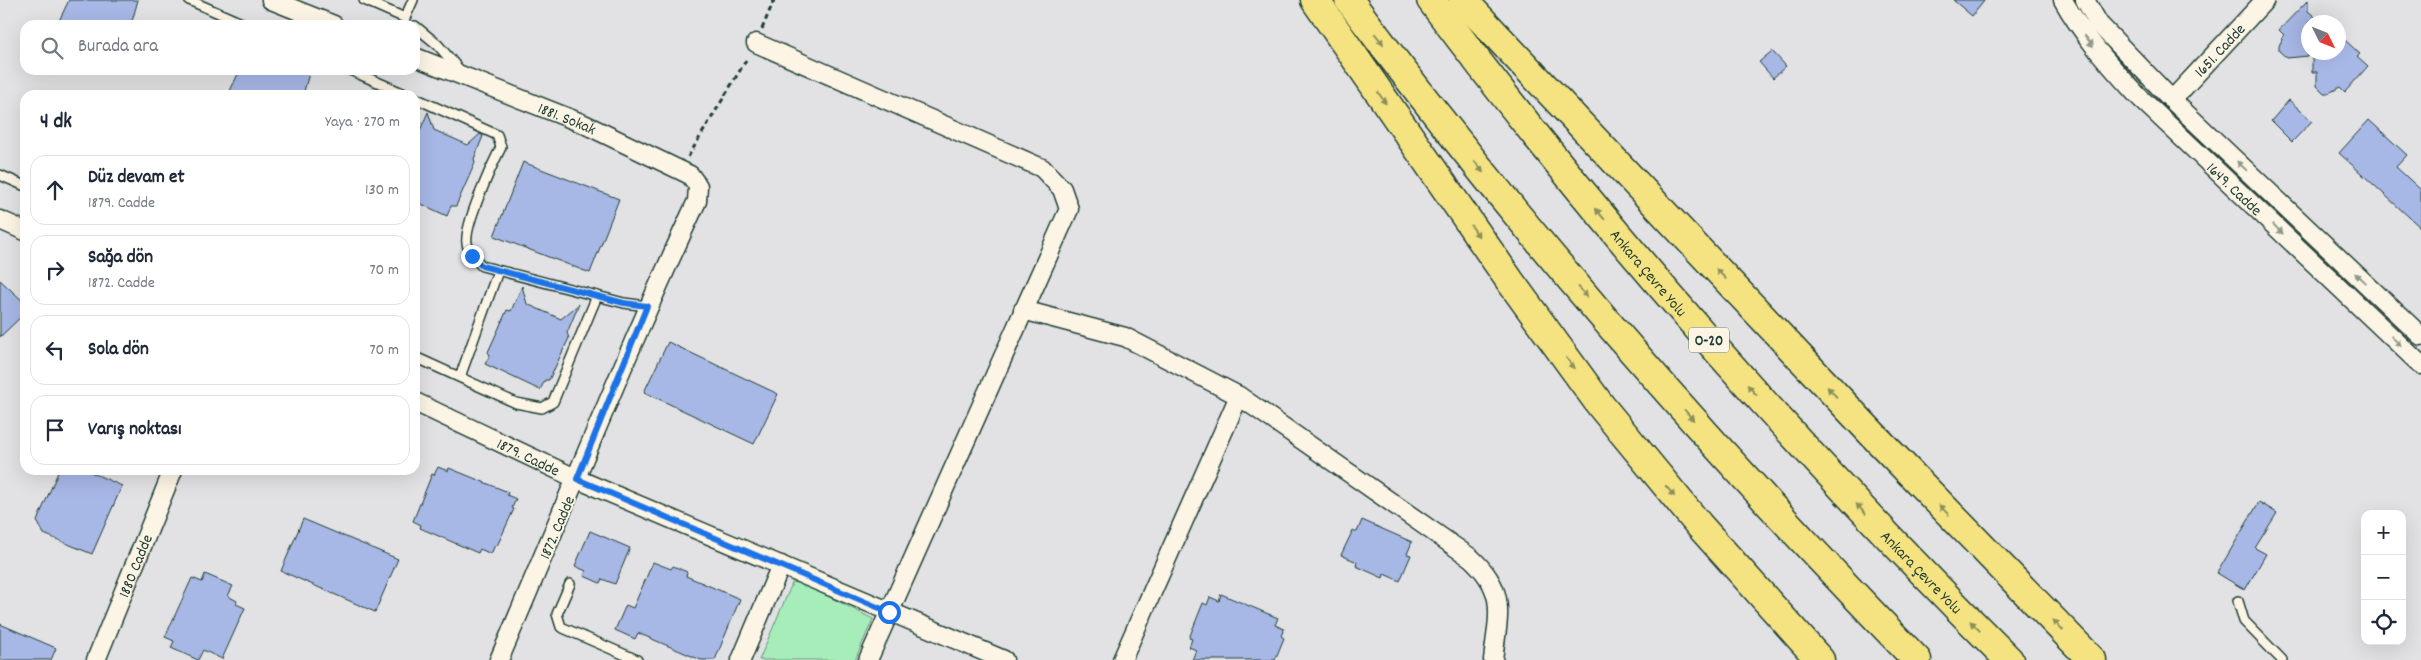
<!DOCTYPE html>
<html lang="tr">
<meta charset="utf-8">
<style>
body{margin:0;font-family:Dekko,sans-serif;background:#f2f2f3;color:#1f2937}
.controls{position:absolute;right:15px;bottom:15px;display:grid;overflow:hidden;border-radius:10px;box-shadow:0 5px 20px #0002}
.controls button{width:45px;height:45px;display:grid;place-items:center;padding:0;border:0;border-bottom:1px solid #e0e1e3;background:#fff;color:#1f2937;font:25px sans-serif}
.compass{position:absolute;left:2301px;top:15px;width:45px;height:45px;border-radius:50%;background:#fff;box-shadow:0 5px 20px #0002;rotate:133deg}
.stop{position:absolute;width:15px;height:15px;margin:-11px;border:4px solid #1a73e8;border-radius:50%;background:#fff}
.stop.end{background:#1a73e8;border-color:#fff;box-shadow:0 1px 5px #0008}
.list{margin:0;padding:0;list-style:none}
h2{display:flex;justify-content:space-between;align-items:center;height:65px;margin:0;padding:0 20px;font-size:21px}
h2 small{font-size:16px;font-weight:400;color:#747a83}
.list li{display:grid;grid-template-columns:32px 1fr auto;gap:15px;align-items:center;box-sizing:border-box;height:70px;margin:0 10px 10px;padding:0 10px;border:1px solid #e0e1e3;border-radius:15px}
.list b{display:block;font-size:19px;white-space:nowrap}
.list p{margin:0;font-size:16px;white-space:nowrap;color:#747a83}
.list em{font-size:16px;font-style:normal;color:#747a83}
.icon{flex:none;width:28px;height:28px;fill:none;stroke:currentColor;stroke-width:2;stroke-linecap:round;stroke-linejoin:round}
.map{position:relative;flex:none;width:2421px;height:660px;overflow:hidden}
.search{position:absolute;background:#fff;box-shadow:0 5px 20px #0002;left:20px;top:20px;width:400px;height:55px;display:flex;align-items:center;gap:12px;box-sizing:border-box;padding:0 18px;border-radius:15px;color:#747a83;font-size:19px}
.panel{position:absolute;background:#fff;box-shadow:0 5px 20px #0002;left:20px;top:90px;width:400px;height:385px;border-radius:15px}
.map>svg:first-child{display:block}
.green{fill:#a6edba;stroke:#629577}
.building{fill:#a7b7e6;stroke:#1f3d34}
.lines{fill:none;stroke-linecap:round;stroke-linejoin:round}
.service-casing{stroke:#1f3d34;stroke-width:12}
.minor-casing{stroke:#1f3d34;stroke-width:21}
.motorway-casing{stroke:#1f3d34;stroke-width:31}
.path{stroke:#1f3d34;stroke-width:3;stroke-dasharray:5 4;stroke-linecap:butt}
.service{stroke:#fcf5e5;stroke-width:9}
.minor{stroke:#fcf5e5;stroke-width:18}
.motorway{stroke:#f5e382;stroke-width:28}
.oneway{fill:#8a905b}
.oneway2{fill:#8e998c}
.route{stroke:#1a73e8;stroke-width:6}
.labels{text-anchor:middle;stroke-width:4;stroke-linejoin:round;paint-order:stroke}
.shield{fill:#fcf5e5;stroke:#617469;stroke-width:1}
.shield-label{font-size:15px;font-weight:bold;fill:#1f3d34}
.street-label{font-size:16px;fill:#1f3d34;stroke:#fcf5e5}
</style>
<div class="map">
<svg width="2421" height="660" viewBox="0 0 2421 660">
<rect width="100%" height="100%" fill="#e2e2e5"/>
<filter id="ink" filterUnits="userSpaceOnUse"><feTurbulence type="fractalNoise" baseFrequency=".02" numOctaves="2"/><feDisplacementMap in="SourceGraphic" scale="10" xChannelSelector="R" yChannelSelector="G"/><feConvolveMatrix kernelMatrix="1 2 1 2 8 2 1 2 1" color-interpolation-filters="sRGB"/></filter>
<g filter="url(#ink)">
<!-- green -->
<polygon class="green" points="794,579 873,619 855,660 759,660"/>
<!-- building -->
<g class="building">
<polygon points="69,0 138,0 131,25 57,25"/>
<polygon points="1953,0 1985,0 1972,16"/>
<polygon points="2308,0 2308,11 2321,22 2308,22 2308,56 2287,58 2279,51 2279,46 2284,35 2279,30"/>
<polygon points="2345,40 2360,54 2357,56 2368,66 2345,92 2340,87 2329,93 2324,93 2317,86 2317,72 2312,72 2312,52 2338,52 2338,47"/>
<polygon points="1772,51 1786,66 1773,78 1759,62"/>
<polygon points="240,70 310,70 303,95 228,95"/>
<polygon points="2289,100 2312,121 2292,142 2271,121"/>
<polygon points="428,112 434,130 468,145 480,134 483,136 474,159 475,163 456,206 451,206 447,216 415,201 415,142"/>
<polygon points="2369,120 2407,155 2396,167 2421,190 2421,228 2339,153"/>
<polygon points="523,162 619,199 590,273 494,236"/>
<polygon points="0,280 25,303 25,313 0,337"/>
<polygon points="522,286 527,304 561,319 579,304 567,333 569,338 549,380 545,380 540,390 485,364 490,355 488,352 507,310 511,311"/>
<polygon points="668,342 778,394 754,444 644,392"/>
<polygon points="438,467 448,471 449,468 508,492 507,495 516,499 512,508 514,509 497,546 495,545 491,554 480,549 478,553 457,544 420,528 421,525 413,521 432,474 434,475"/>
<polygon points="59,470 86,470 122,486 92,554 44,534 37,521"/>
<polygon points="2259,502 2277,513 2255,548 2266,554 2245,590 2217,573"/>
<polygon points="303,519 398,559 375,612 281,571"/>
<polygon points="1362,520 1412,542 1407,554 1411,555 1400,581 1384,574 1383,578 1356,566 1357,562 1341,555 1353,530 1357,532"/>
<polygon points="590,531 630,548 615,584 602,579 600,583 584,576 586,571 575,566"/>
<polygon points="653,562 671,569 673,566 687,572 686,576 740,599 715,660 701,660 638,633 635,639 615,630 626,605 633,608"/>
<polygon points="205,574 233,586 228,596 237,601 236,604 245,608 222,659 203,650 198,660 171,648 174,641 165,637 192,578 202,582"/>
<polygon points="1221,594 1278,618 1275,625 1284,629 1281,636 1284,638 1275,660 1192,660 1196,650 1189,647 1192,639 1189,638 1203,603 1207,605 1210,597 1219,601"/>
<polygon points="0,624 56,648 51,660 0,660"/>
</g>
<g class="lines">
<defs>
<g id="service">
<polyline points="189,0 246,25"/>
<polyline points="364,0 405,18 413,0"/>
<polyline points="415,26 438,45 461,72"/>
<polyline points="350,70 407,95"/>
<path d="M415 98 497 135 501 147C492 165 464 225 467 243 468 252 476 260 482 266L624 303 647 306"/>
<polyline points="0,175 25,186"/>
<polyline points="415,357 516,403 542,408 553,402 597,296"/>
<polyline points="460,377 498,271"/>
<polyline points="570,584 557,614 561,627 637,660"/>
<polyline points="2238,601 2244,621 2282,660"/>
</g>
<g id="minor">
<polyline points="271,0 334,25"/>
<path id="s1" d="M2063 0C2083 36 2109 64 2137 95L2421 365"/>
<polyline points="2085,0 2099,24 2172,100 2421,336"/>
<polyline points="756,43 1042,168 1062,189 1069,209 868,660"/>
<path id="s2" d="M415 57 584 124 690 175 698 186 697 201C626 352 565 507 499 660"/>
<path id="s3" d="M2172 100 2265 0"/>
<polyline points="0,220 25,231"/>
<path d="M1023 310 1125 337 1239 396 1471 558C1508 592 1498 615 1493 660"/>
<path id="s4" d="M415 402 577 479 1004 660"/>
<path id="s5" d="M96 660 173 470"/>
<polyline points="741,660 781,565"/>
<polyline points="1122,660 1239,396"/>
</g>
<g id="motorway">
<polyline points="1315,0 1510,281 1601,406 1699,525 1820,660"/>
<path d="M1349 0C1522 233 1715 452 1917 660"/>
<path id="s6" d="M1431 0C1607 235 1802 453 2009 660"/>
<polyline points="1463,0 1878,440 2092,660"/>
</g>
</defs>
<!-- service casing -->
<use href="#service" class="service-casing"/>
<!-- minor casing -->
<use href="#minor" class="minor-casing"/>
<!-- motorway casing -->
<use href="#motorway" class="motorway-casing"/>
<!-- path -->
<g class="path">
<polyline points="762,29 774,0"/>
<polyline points="688,157 748,57"/>
</g>
<!-- service -->
<use href="#service" class="service"/>
<!-- minor -->
<use href="#minor" class="minor"/>
<!-- motorway -->
<use href="#motorway" class="motorway"/>
</g>
<!-- one-way arrows -->
<defs><path id="oneway-solid" d="M-6-.8H1V-3.2L6.5 0L1 3.2V.8H-6Z" transform="scale(1.25)"/></defs>
<g class="oneway">
<use href="#oneway-solid" transform="translate(1379 39) rotate(52)"/>
<use href="#oneway-solid" transform="translate(1382 98) rotate(55)"/>
<use href="#oneway-solid" transform="translate(1479 167) rotate(52)"/>
<use href="#oneway-solid" transform="translate(1600 214) rotate(-130)"/>
<use href="#oneway-solid" transform="translate(1475 231) rotate(55)"/>
<use href="#oneway-solid" transform="translate(1721 274) rotate(-134)"/>
<use href="#oneway-solid" transform="translate(1583 292) rotate(49)"/>
<use href="#oneway-solid" transform="translate(1570 363) rotate(54)"/>
<use href="#oneway-solid" transform="translate(1752 390) rotate(-132)"/>
<use href="#oneway-solid" transform="translate(1832 392) rotate(-133)"/>
<use href="#oneway-solid" transform="translate(1689 415) rotate(49)"/>
<use href="#oneway-solid" transform="translate(1670 491) rotate(50)"/>
<use href="#oneway-solid" transform="translate(1861 509) rotate(-133)"/>
<use href="#oneway-solid" transform="translate(1944 510) rotate(-134)"/>
<use href="#oneway-solid" transform="translate(2058 625) rotate(-135)"/>
<use href="#oneway-solid" transform="translate(1975 626) rotate(-135)"/>
</g>
<g class="oneway2">
<use href="#oneway-solid" transform="translate(2089 41) rotate(52)"/>
<use href="#oneway-solid" transform="translate(2242 166) rotate(-137)"/>
<use href="#oneway-solid" transform="translate(2278 229) rotate(44)"/>
<use href="#oneway-solid" transform="translate(2360 278) rotate(-137)"/>
<use href="#oneway-solid" transform="translate(2396 341) rotate(44)"/>
</g>
</g>
<g class="lines" filter="url(#ink)">
<!-- route -->
<polyline class="route" points="472,256 482,266 624,303 647,306 577,479 889,612"/>
</g>
<g class="labels">
<!-- shield labels -->
<rect class="shield" x="1689" y="327.5" width="40" height="25" rx="4"/>
<g class="shield-label">
<text x="1709" y="345">O-20</text>
</g>
<!-- street labels -->
<g class="street-label">
<text dy="6" stroke="none"><textPath href="#s3" startOffset="69">1651. Cadde</textPath></text>
<text dy="6" stroke="none"><textPath href="#s2" startOffset="164">1881. Sokak</textPath></text>
<text dy="6" stroke="none"><textPath href="#s1" startOffset="256">1649. Cadde</textPath></text>
<text dy="6" stroke="none"><textPath href="#s6" startOffset="349">Ankara Çevre Yolu</textPath></text>
<text dy="6" stroke="none"><textPath href="#s4" startOffset="126">1879. Cadde</textPath></text>
<text transform="translate(556 527) rotate(-67)" y="6">1872. Cadde</text>
<text dy="6" stroke="none"><textPath href="#s5" startOffset="102">1880 Cadde</textPath></text>
<text dy="6" stroke="none"><textPath href="#s6" startOffset="754">Ankara Çevre Yolu</textPath></text>
</g>
</g>
</svg>
<div class="controls">
<button>+</button>
<button>−</button>
<button><svg class="icon" aria-label="locate" viewBox="0 0 24 24"><circle cx="12" cy="12" r="6"/><path d="M12 2v4M12 18v4M2 12h4M18 12h4"/></svg></button>
</div>
<svg class="compass" viewBox="-18 -18 36 36"><path d="M0-13l5 13h-10z" fill="#e53935"/><path d="M0 13l5-13h-10z" fill="#747a83"/></svg>
<div class="stop" style="left:889px;top:612px"></div>
<div class="stop end" style="left:472px;top:256px"></div>
<div class="search"><svg class="icon" aria-label="search" viewBox="0 0 24 24"><circle cx="10" cy="10" r="6"/><path d="M15 15l6 6"/></svg>Burada ara</div>
<section class="panel">
<h2>4 dk<small>Yaya · 270 m</small></h2>
<ul class="list">
<li><svg class="icon" aria-label="ahead" viewBox="0 0 24 24"><path d="M12 20V5M6 11l6-6 6 6"/></svg><div><b>Düz devam et</b><p>1879. Cadde</p></div><em>130 m</em></li>
<li><svg class="icon" aria-label="right" viewBox="0 0 24 24"><path d="M7 20v-9h11M14 6l5 5-5 5"/></svg><div><b>Sağa dön</b><p>1872. Cadde</p></div><em>70 m</em></li>
<li><svg class="icon" aria-label="left" viewBox="0 0 24 24"><path d="M17 20v-9H6M10 6l-5 5 5 5"/></svg><div><b>Sola dön</b></div><em>70 m</em></li>
<li><svg class="icon" aria-label="arrive" viewBox="0 0 24 24"><path d="M6 21V4h12l-3 4 3 4H6"/></svg><div><b>Varış noktası</b></div></li>
</ul>
</section>
</div>
